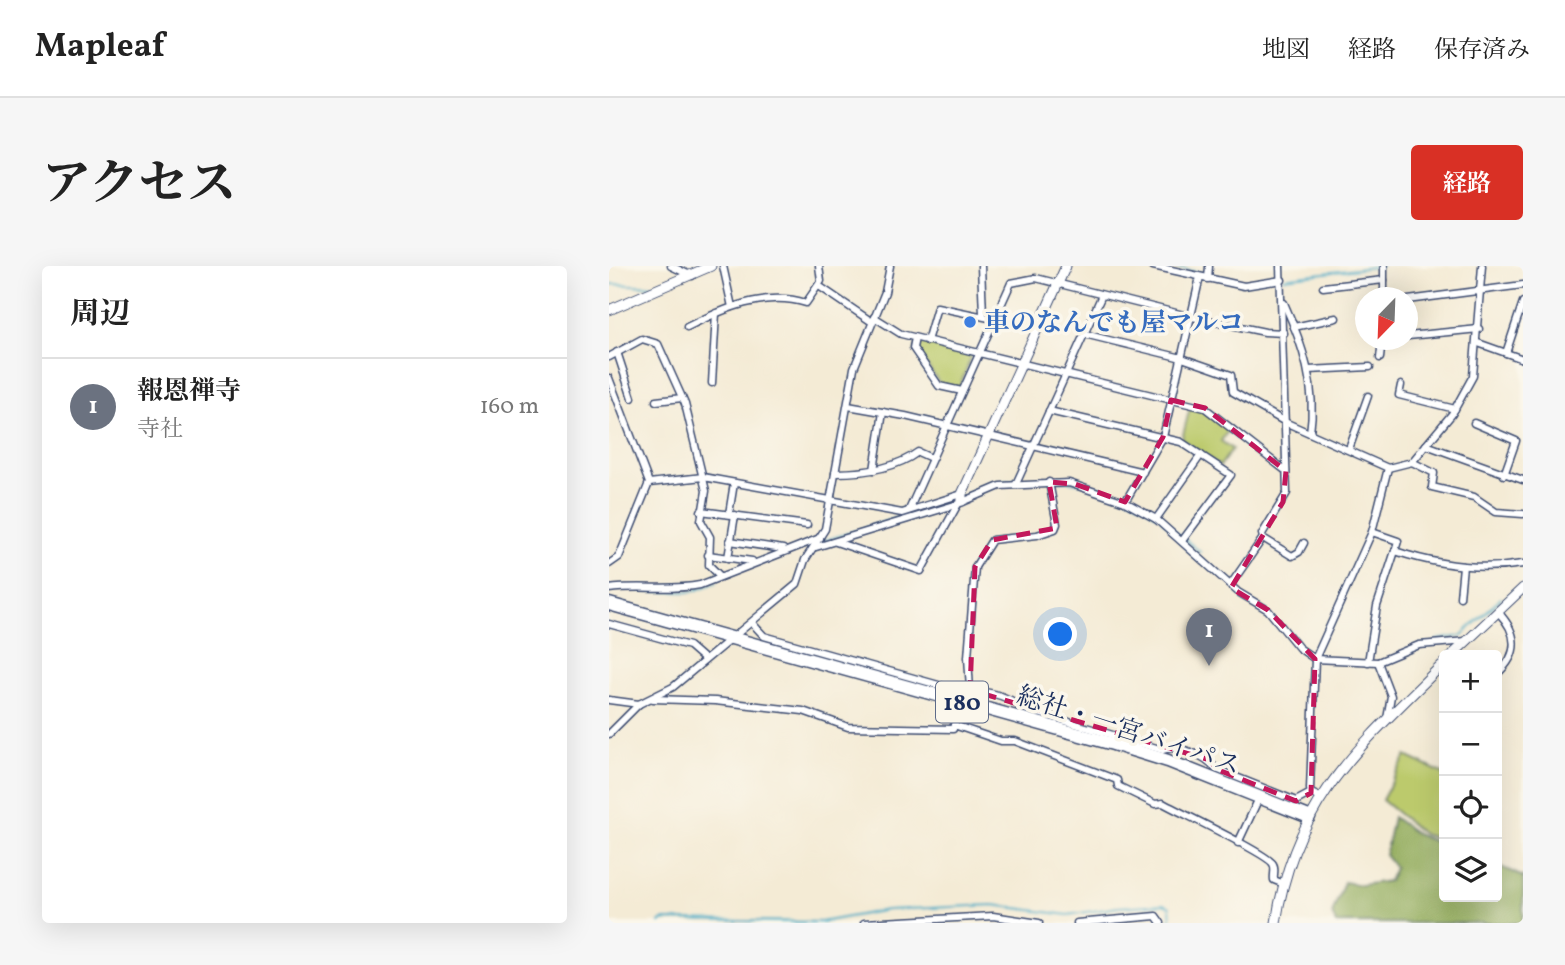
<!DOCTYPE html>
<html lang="ja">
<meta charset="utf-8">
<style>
body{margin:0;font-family:Vollkorn,"Noto Serif JP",serif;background:#f6f6f6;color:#222}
.controls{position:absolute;right:21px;bottom:21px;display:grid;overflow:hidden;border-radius:7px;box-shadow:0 7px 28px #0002}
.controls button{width:63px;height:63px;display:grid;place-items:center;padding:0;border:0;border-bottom:2px solid #e0e0e0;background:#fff;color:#222;font:35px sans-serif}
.compass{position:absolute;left:746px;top:21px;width:63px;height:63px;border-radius:50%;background:#fff;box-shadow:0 7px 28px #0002;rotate:203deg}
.you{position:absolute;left:452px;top:369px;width:24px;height:24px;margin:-18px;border:5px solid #fff;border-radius:50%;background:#1a73e8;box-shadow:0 0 0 10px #1a73e833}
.badge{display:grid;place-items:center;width:46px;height:46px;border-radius:50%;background:#d93025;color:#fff;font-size:23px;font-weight:700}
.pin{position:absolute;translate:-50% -58px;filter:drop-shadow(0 2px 4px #0008)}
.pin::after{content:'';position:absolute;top:37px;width:24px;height:21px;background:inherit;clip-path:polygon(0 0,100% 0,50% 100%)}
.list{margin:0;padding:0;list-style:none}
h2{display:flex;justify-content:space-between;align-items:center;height:91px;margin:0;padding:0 28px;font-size:30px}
h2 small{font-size:23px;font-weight:400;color:#767676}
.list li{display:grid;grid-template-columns:46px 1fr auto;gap:21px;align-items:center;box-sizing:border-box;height:98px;padding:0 28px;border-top:2px solid #e0e0e0}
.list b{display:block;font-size:26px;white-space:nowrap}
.list p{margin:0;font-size:23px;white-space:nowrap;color:#767676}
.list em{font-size:23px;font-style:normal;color:#767676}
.icon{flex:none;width:38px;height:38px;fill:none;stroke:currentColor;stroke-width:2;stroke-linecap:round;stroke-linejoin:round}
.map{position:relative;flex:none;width:914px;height:657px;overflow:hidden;border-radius:7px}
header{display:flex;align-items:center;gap:42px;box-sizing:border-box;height:98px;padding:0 35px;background:#fff;border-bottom:2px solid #e0e0e0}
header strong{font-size:33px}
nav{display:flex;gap:38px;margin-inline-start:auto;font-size:24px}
.intro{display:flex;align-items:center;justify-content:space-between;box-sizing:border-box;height:168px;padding:0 42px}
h1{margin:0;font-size:49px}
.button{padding:18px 32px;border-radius:7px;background:#d93025;color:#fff;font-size:24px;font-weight:700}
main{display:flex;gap:42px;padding:0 42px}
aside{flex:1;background:#fff;border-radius:7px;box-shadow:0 7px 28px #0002}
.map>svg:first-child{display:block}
.green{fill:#bcca6c;stroke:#6c7c65;stroke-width:2}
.forest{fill:#95ae60;stroke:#586e5f;stroke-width:2}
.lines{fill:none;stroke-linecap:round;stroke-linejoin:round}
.stream{stroke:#48abc7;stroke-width:2}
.street-casing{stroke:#3c4b70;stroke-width:9}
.secondary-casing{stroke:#3c4b70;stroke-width:11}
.highway-casing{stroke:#3c4b70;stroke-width:15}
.street{stroke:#fff;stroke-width:6}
.secondary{stroke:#fff;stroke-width:9}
.highway{stroke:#fff;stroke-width:12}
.marked{fill:none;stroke:#c2185b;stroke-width:5;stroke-dasharray:14 9;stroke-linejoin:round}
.shop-dot{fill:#3f7fe0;stroke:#fbf7ec;stroke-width:2.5}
.labels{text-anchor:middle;stroke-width:7;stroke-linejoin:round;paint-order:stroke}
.shield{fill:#fbf7ec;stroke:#5e6b89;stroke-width:2}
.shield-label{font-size:24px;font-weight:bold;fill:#1b2f5e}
.shop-label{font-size:26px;font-weight:bold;fill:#366cbe;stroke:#fbf7ec;text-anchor:start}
.street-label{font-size:26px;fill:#1b2f5e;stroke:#fbf7ec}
</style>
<header>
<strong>Mapleaf</strong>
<nav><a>地図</a><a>経路</a><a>保存済み</a></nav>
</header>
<div class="intro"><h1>アクセス</h1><a class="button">経路</a></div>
<main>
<aside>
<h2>周辺<small></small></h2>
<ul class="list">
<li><span class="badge" style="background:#6b7280">1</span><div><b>報恩禅寺</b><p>寺社</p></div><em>160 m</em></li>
</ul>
</aside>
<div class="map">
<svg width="914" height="657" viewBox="0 0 914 657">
<rect width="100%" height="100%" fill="#fbf7ec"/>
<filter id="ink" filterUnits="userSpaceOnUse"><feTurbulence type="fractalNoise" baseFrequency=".0143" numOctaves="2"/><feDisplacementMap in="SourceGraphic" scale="14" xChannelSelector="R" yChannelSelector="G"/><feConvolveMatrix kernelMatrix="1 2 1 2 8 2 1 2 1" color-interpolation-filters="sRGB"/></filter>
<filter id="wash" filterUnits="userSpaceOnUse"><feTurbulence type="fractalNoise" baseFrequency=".00686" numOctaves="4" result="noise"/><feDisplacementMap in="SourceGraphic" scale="28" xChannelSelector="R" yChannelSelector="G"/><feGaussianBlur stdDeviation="1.57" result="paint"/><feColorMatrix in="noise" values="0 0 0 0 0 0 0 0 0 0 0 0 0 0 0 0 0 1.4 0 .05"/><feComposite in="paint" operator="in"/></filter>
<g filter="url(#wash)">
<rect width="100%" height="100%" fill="#f4ebd5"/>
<!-- green -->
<g class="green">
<polygon points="309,75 363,89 350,122 331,118 306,83"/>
<polygon points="581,141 597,145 621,162 612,175 623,183 611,200 573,173"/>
<polygon points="797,490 835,508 835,575 814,568 773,534"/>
</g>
<!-- forest -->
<polygon class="forest" points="784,551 809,569 835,579 835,631 888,631 888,599 914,611 914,657 727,657 723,648 735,616 752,619 780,615 786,602 776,589"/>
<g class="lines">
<!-- stream -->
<g class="stream">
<polyline points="561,0 596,8"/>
<polyline points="601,9 613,12"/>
<polyline points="674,12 773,0"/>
<polyline points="629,16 641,16"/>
<polyline points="0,18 46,20"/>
<path d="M411 214C461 212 506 218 548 249"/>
<polyline points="358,229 384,217 405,214"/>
<polyline points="552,253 591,286"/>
<polyline points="211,276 349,233"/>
<polyline points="32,325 82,326 108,316"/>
<polyline points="828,374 852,370 892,332"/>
<polyline points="51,657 54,654 212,656 278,644 384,639 459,649 509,641 555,638 561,641 562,657"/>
</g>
</g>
</g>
<g filter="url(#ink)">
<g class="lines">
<defs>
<g id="street">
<polyline points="62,0 83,10"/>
<polyline points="114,0 123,41"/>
<polyline points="372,0 374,48"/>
<polyline points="544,0 635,20 673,14"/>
<polyline points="775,0 775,32"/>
<polyline points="599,13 600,0"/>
<polyline points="210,20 263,56"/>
<polyline points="714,21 775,14"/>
<polyline points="799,34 914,19"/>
<path d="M675 37C694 79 708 121 701 167"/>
<polyline points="265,51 292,68 596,142 677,205"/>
<path d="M78 61C114 43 156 24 197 37L212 15 210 0"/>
<polyline points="685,61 727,52"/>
<polyline points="475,68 573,92 622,109 624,126 678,157 779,202 803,196 843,148 864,110 873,0"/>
<polyline points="799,70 870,63"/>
<polyline points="306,72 304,82 330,120 353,125"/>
<polyline points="318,75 328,41 385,53"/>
<polyline points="869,77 914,93"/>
<polyline points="8,86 23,132"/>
<polyline points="897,87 914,36"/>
<polyline points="0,91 33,73 49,78 76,138 97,225 92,255 101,271 100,299 110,309"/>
<polyline points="771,92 773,74"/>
<polyline points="699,104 761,101"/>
<polyline points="0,112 40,217 10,291 0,298"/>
<polyline points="103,117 107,47"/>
<polyline points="792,119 790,129 846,143"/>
<polyline points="47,135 73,132"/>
<polyline points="239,140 296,150 534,206"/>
<polyline points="440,145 572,176 622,209 573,275"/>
<polyline points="865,157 907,175 895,209"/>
<polyline points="817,179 914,214"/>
<polyline points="740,183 759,130"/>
<polyline points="803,196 825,207 823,221 865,231 887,246 914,248"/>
<polyline points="265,204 274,146"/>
<path d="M226 207C255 207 286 203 309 186L322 192"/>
<polyline points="40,217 94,211 293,247 353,228"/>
<polyline points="407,218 493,29"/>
<polyline points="516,236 554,171 591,11"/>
<polyline points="300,244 402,17 427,12 583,51 656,66 675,67"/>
<polyline points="92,245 198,259"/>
<polyline points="120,248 125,217"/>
<polyline points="547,253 592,189"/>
<path d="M763 266 789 275 786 285C828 299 870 305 914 298"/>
<polyline points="654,272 683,290 690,286 695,277"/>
<polyline points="121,275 174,283"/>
<polyline points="227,276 312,305 349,238"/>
<polyline points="207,281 349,238 391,220 460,217 516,236 547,253 629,326 659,344 690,382 706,393 769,396 810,379 858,375"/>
<polyline points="99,289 143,295"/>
<polyline points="119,292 126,249"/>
<polyline points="622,318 654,272 653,268 678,227 671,0"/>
<path d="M0 323C31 319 61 325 91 319L211 272"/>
<polyline points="851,331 854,300"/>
<path d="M143 357 155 370 351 425C370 423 398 428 413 442L554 484C569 478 598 490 607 503L687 535 702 527"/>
<polyline points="0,358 80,380 96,394"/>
<polyline points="759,396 768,340 786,285"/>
<polyline points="769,396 782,430 778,453"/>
<path d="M888 408C911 388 909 367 889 346"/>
<path d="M44 433 106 435 194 445 239 461 344 463 345 459 392 475H406L508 514 509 520 546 538 554 537C570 546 659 588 664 598 667 602 664 609 665 614L675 618"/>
<polyline points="0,434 30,438 64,421 188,318 196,294 216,263 245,102 276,26 281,0"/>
<polyline points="358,437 361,424 359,391 366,301 383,274 428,269 446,263 448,258 440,216"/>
<polyline points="345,459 352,436"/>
<polyline points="0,468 30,438"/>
<polyline points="711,531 702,527 701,523 706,393 763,266 779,202"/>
<polyline points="629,577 651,530"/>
<polyline points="255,657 384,650 430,657"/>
<polyline points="468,657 547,650 552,657"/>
</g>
<g id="secondary">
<polyline points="0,44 102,0"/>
<polyline points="353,235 353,228 457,0"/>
<polyline points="843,389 914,322"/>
<path d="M667 657C685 534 752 479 835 397"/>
</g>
<polyline id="highway" points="0,338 504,478 559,495 700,551"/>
</defs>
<!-- street casing -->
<use href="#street" class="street-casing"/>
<!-- secondary casing -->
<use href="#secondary" class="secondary-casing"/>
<!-- highway casing -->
<use href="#highway" class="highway-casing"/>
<!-- street -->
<use href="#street" class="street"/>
<!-- secondary -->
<use href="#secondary" class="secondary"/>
<!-- highway -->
<use href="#highway" class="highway"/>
</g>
</g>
<!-- marked area -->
<path class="marked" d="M562 134 596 142 677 205 674 236 622 322 659 344 706 393 702 527 687 535 607 503 601 494 361 424 366 301 383 274 448 262 440 216 466 218 516 236 554 171Z"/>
<!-- markers -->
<circle class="shop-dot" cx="361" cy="56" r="7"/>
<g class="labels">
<!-- shield labels -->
<rect class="shield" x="327" y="415.5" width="52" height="41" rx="5"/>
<g class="shield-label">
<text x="353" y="444">180</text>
</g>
<!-- shop labels -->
<g class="shop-label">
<text x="375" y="65">車のなんでも屋マルコ</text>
</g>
<!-- street labels -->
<g class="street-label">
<text transform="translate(520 464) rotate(18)" y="9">総社・一宮バイパス</text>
</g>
</g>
</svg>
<div class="controls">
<button>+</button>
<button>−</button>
<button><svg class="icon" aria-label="locate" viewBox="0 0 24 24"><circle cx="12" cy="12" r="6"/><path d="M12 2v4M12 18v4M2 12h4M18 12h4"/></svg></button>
<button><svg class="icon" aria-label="layers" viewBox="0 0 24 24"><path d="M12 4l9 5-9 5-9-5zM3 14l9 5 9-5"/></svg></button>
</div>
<svg class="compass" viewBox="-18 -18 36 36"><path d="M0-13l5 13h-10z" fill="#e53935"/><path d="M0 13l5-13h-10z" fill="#767676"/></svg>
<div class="you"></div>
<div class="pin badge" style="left:600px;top:400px;background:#6b7280">1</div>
</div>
</main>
